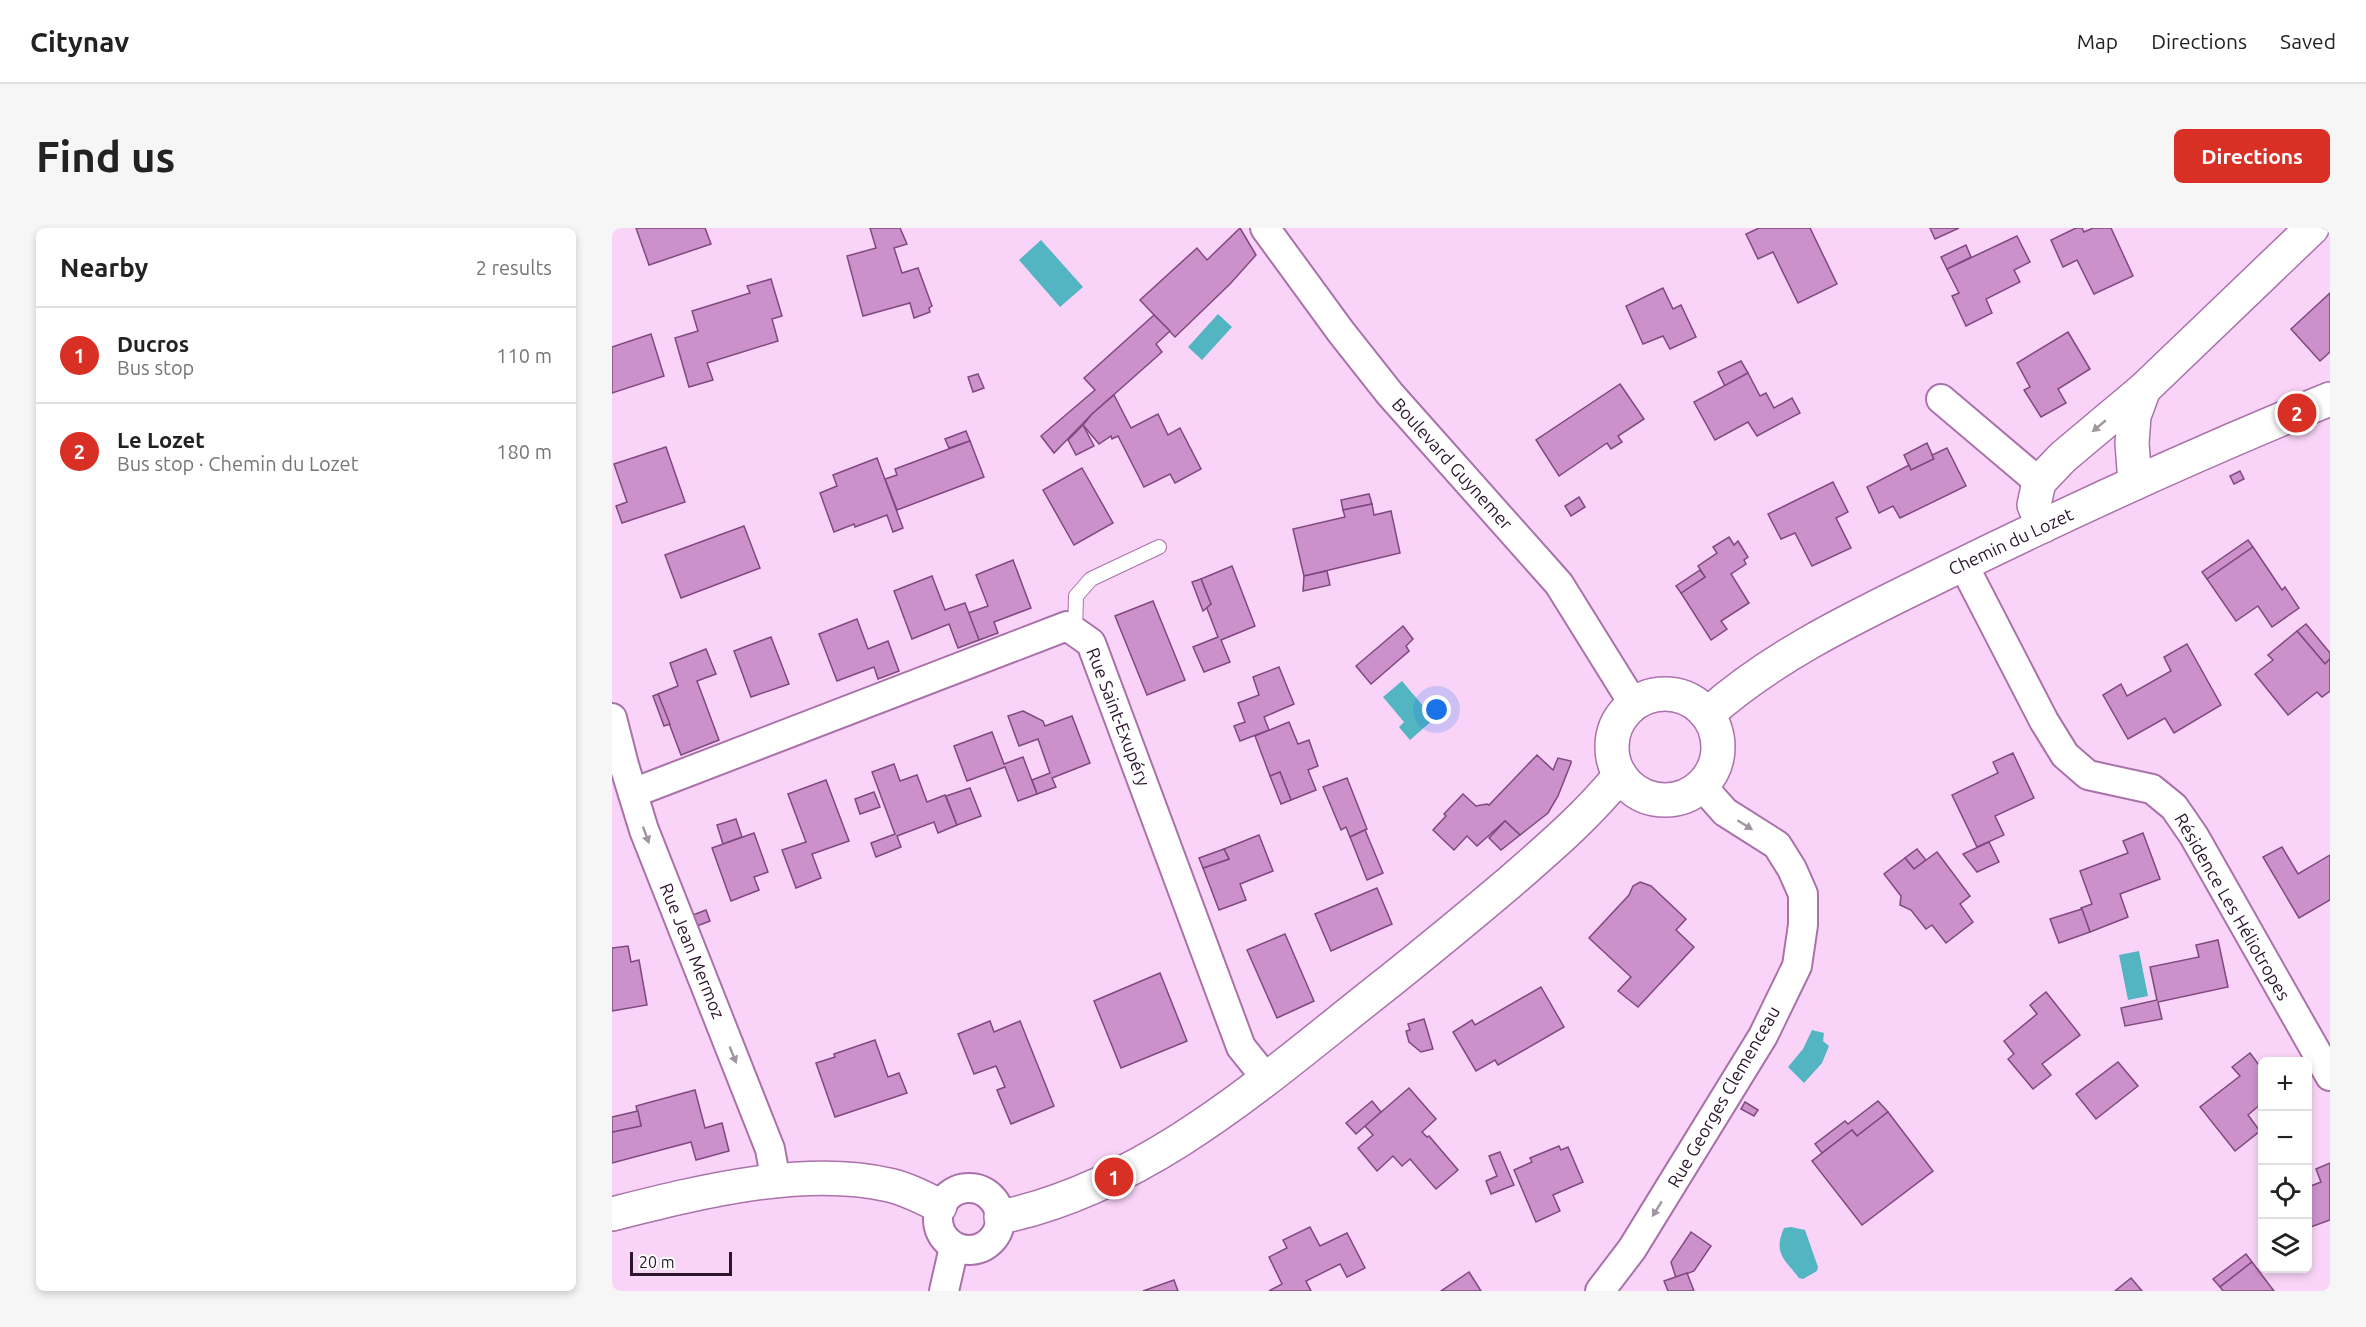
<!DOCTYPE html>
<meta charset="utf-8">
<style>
body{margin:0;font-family:Ubuntu,sans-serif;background:#f6f6f6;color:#222}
.controls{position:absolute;right:18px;bottom:18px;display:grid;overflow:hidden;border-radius:9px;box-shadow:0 3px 9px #0003}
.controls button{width:54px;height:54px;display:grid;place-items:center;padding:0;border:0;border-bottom:2px solid #e0e0e0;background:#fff;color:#222;font:30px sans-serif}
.scale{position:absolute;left:18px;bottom:15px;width:102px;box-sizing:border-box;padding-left:6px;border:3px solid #2c162c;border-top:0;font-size:16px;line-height:21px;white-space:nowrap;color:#2c162c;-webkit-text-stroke:4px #fff;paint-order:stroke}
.you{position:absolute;left:825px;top:482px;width:21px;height:21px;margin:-15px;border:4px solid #fff;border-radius:50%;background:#1a73e8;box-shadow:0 0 0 9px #1a73e833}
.badge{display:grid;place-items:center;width:39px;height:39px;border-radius:50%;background:#d93025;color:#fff;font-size:20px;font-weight:700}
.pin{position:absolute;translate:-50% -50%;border:3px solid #fff;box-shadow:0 2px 6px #0006}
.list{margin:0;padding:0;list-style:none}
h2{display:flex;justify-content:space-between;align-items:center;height:78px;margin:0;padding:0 24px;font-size:26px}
h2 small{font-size:20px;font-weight:400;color:#767676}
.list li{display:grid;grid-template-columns:39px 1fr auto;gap:18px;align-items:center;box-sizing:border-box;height:96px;padding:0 24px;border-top:2px solid #e0e0e0}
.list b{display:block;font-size:22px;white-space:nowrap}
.list p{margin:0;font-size:20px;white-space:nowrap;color:#767676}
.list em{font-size:20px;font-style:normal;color:#767676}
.icon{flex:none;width:33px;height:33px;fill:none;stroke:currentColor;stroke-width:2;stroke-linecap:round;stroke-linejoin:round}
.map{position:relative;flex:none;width:1718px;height:1063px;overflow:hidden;border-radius:9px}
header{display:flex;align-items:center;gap:36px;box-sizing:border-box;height:84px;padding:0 30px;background:#fff;border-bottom:2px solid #e0e0e0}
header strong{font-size:28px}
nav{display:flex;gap:33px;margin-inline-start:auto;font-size:21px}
.intro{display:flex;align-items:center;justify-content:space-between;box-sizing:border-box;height:144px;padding:0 36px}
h1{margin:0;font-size:42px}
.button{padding:15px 27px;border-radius:9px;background:#d93025;color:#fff;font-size:21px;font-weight:700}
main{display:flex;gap:36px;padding:0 36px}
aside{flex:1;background:#fff;border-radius:9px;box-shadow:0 3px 9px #0003}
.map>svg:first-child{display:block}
.water{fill:#53b4c2}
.building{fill:#cc91cb;stroke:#7f497f;stroke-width:1.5}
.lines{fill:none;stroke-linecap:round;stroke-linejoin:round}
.service-casing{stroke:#aa72aa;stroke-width:16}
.minor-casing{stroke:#aa72aa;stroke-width:32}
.tertiary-casing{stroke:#aa72aa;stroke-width:36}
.service{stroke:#fff;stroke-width:14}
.minor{stroke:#fff;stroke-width:28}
.tertiary{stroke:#fff;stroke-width:33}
.oneway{fill:#a096a0}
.labels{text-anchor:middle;stroke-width:4.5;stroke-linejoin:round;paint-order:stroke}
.street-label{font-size:18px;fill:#2c162c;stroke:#fff}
</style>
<header>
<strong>Citynav</strong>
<nav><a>Map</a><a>Directions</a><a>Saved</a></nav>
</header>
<div class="intro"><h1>Find us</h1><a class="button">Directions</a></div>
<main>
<aside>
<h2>Nearby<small>2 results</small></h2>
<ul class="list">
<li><span class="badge">1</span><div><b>Ducros</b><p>Bus stop</p></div><em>110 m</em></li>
<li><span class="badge">2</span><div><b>Le Lozet</b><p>Bus stop · Chemin du Lozet</p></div><em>180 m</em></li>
</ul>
</aside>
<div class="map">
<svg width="1718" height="1063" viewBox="0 0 1718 1063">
<rect width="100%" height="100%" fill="#f9d4f8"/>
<!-- water -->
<g class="water">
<polygon points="429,12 471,59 448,79 407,32"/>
<polygon points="606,86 620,99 590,132 576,119"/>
<polygon points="790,453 822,491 798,512 787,499 792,494 771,469"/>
<polygon points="1527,723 1536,768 1516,772 1507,727"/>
<polygon points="1200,802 1212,805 1211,813 1217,818 1210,835 1192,855 1176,839 1191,821"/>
<path d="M1179 999 1193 1002 1206 1039 1205 1043 1191 1051 1187 1050C1172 1031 1161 1025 1172 1000Z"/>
</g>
<!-- building -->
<g class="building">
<polygon points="24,0 93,0 99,16 37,37"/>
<polygon points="258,0 288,0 295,16 282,20 290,45 306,40 320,78 317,80 318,84 302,90 298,75 251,88 235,28 264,20"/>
<polygon points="628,0 644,27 618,56 563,109 528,72 585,20 595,32"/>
<polygon points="1147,0 1198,0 1225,56 1186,75 1161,24 1146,31 1134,6"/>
<polygon points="1318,0 1347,0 1323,11"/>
<polygon points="1464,0 1470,0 1472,4 1481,0 1499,0 1521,48 1482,66 1465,32 1451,39 1439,12"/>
<polygon points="1405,8 1418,34 1402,42 1408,54 1374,71 1380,85 1354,98 1340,68 1347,65 1335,41"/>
<polygon points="1354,17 1359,29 1335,41 1329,29"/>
<polygon points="159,51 170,88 160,91 166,113 95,135 101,152 77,159 63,110 86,103 80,83 138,65 135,58"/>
<polygon points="1051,60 1061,81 1069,77 1084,109 1058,121 1051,108 1031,116 1014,78"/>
<polygon points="1718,65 1718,124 1708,133 1679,101"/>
<polygon points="542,87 558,103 544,116 550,124 480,186 442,225 429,208 483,162 472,150"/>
<polygon points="1456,104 1478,141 1446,161 1454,175 1429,189 1412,162 1418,159 1405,135"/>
<polygon points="39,106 52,148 0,165 0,119"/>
<polygon points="1129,133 1136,145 1113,158 1106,144"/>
<polygon points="1136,145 1148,168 1154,165 1162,180 1180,170 1188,185 1145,208 1136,194 1103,212 1082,174"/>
<polygon points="366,146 372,160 361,164 356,149"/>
<polygon points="1008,156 1032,191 1006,208 1010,214 999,221 995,215 947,248 924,212"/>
<polygon points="502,167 519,200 546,186 556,207 568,200 589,241 563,255 558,246 532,259 506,208 500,211 499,208 487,216 471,197 480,186"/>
<polygon points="471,197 482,218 464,227 456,212"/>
<polygon points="354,203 358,213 337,220 333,211"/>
<polygon points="358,213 372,249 285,282 273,251 285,247 283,241"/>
<polygon points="1315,215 1322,231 1299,242 1292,227"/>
<polygon points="54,219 73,274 10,295 4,278 15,274 2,236"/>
<polygon points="1335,220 1354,258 1288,290 1281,278 1267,285 1255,259 1297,237 1299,242 1322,231 1320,227"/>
<polygon points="265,230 291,300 281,304 275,287 243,299 242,296 222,304 208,265 225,258 221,247"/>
<polygon points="470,240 501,295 462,317 431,262"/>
<polygon points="1628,243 1632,251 1622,256 1618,248"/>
<polygon points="1221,254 1236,284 1224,290 1239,320 1200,338 1183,305 1169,311 1156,286"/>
<polygon points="757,266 760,276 731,282 729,272"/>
<polygon points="967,269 973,279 959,288 953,278"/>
<polygon points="760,276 762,287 779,283 788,325 692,348 681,301 733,289 731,282"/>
<polygon points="132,298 148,340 69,370 53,327"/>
<polygon points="1117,309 1122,317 1126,313 1136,329 1132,332 1134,336 1119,346 1137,375 1109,393 1115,401 1099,412 1069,365 1093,349 1086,338 1105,325 1101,319"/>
<polygon points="1636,312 1641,319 1595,351 1590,344"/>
<polygon points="1641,319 1670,362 1673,359 1687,380 1660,399 1646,378 1624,393 1595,351"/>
<polygon points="401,332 419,380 382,394 386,405 367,412 356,385 376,378 364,347"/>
<polygon points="620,338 643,398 609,412 618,434 592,444 581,419 606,409 594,378 599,376 589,351"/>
<polygon points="1088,342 1093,349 1069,365 1064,358"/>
<polygon points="715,343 718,357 691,363 692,348"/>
<polygon points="320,348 333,382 353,375 367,412 346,420 337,396 300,411 282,363"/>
<polygon points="589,351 599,376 591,383 580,354"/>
<polygon points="541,373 573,452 535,467 503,388"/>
<polygon points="245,391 256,421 276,413 287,443 266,451 262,439 225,453 207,406"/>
<polygon points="1694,396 1718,425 1718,431 1713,436 1685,403"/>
<polygon points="791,398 801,411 794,418 797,423 759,456 744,438"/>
<polygon points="1685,403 1713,436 1718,431 1718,463 1710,469 1705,464 1676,487 1643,446 1661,432 1656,427"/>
<polygon points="159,409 177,456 139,469 122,423"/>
<polygon points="1575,416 1609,477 1562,505 1553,490 1516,511 1491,467 1509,456 1515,468 1559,443 1552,429"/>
<polygon points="94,421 104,446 85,453 107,512 69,527 46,466 66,458 58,435"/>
<polygon points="667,439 682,476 652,489 657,502 628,513 622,498 633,494 626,475 647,467 641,449"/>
<polygon points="46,466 58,496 52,498 41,468"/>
<polygon points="411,483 431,493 433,498 460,488 478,535 440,550 444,559 425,566 420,552 438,545 426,511 407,518 396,488"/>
<polygon points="677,494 686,516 697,512 706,538 696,542 704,562 679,572 668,544 658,548 643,508"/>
<polygon points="380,504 392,536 411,529 425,566 406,573 393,539 355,553 342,518"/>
<polygon points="1401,525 1422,570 1383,588 1392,607 1365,619 1340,567 1386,545 1381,534"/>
<polygon points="925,527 941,542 946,530 959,533 959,535 946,568 936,585 908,607 893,593 865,618 855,608 842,622 821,602 834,588 832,586 851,566 864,578 875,576 877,577"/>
<polygon points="282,536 288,553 305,547 315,574 333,567 345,597 326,605 322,594 285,608 289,619 264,629 259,615 283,606 260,544"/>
<polygon points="668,544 679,572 669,576 658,548"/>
<polygon points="735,550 755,601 738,609 734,599 729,602 711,559"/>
<polygon points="214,552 237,613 200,626 209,650 184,660 170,622 194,614 176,566"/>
<polygon points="358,560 369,588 345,597 334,568"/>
<polygon points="262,564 268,579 248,586 243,571"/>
<polygon points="124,591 130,609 111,616 105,597"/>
<polygon points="893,593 908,607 889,622 877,610"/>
<polygon points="753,602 771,645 755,652 738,609"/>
<polygon points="142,605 156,644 142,649 147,662 119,673 100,620"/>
<polygon points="1531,605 1548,651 1508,666 1516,689 1478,704 1469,680 1480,676 1468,643 1516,625 1511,613"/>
<polygon points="647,607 661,643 628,656 634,672 607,682 591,640 617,631 612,621"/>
<polygon points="1377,614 1387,634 1365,644 1351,626"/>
<polygon points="1670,619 1686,646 1718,627 1718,672 1687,690 1651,629"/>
<polygon points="612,621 617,631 591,640 587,630"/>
<polygon points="1305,621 1314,632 1302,641 1293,630"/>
<polygon points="1325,624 1358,668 1348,676 1361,694 1334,715 1320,697 1314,701 1299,682 1288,677 1289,668 1272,646 1293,630 1302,641"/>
<polygon points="1028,654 1039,658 1074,691 1064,702 1082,719 1026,779 1006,763 1019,749 977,710 1017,667 1021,658"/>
<polygon points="765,660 780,696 719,723 703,686"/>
<polygon points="1470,681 1478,704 1447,715 1438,691"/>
<polygon points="94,682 98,693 85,698 81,687"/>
<polygon points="673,706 702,773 665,790 635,722"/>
<polygon points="1606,712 1616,759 1546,774 1550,791 1513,798 1509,780 1545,772 1538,739 1587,729 1584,717"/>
<polygon points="16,718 19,734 27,732 35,777 0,783 0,720"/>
<polygon points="548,745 575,813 509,840 482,773"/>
<polygon points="929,759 952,799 886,837 883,832 864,843 841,804 860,792 863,797"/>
<polygon points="1434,764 1468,807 1430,836 1439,847 1421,861 1396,831 1402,826 1392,813 1425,786 1418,777"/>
<polygon points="812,791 821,821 809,824 797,814 794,803 798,802 796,796"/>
<polygon points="378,793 382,804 408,793 442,878 399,896 385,862 393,859 384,838 362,846 346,806"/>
<polygon points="263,812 276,849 287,845 295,865 223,889 204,835 223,829 222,826"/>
<polygon points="1638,825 1650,841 1650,875 1636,887 1648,903 1623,923 1588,879 1628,848 1620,839"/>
<polygon points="1506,834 1526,858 1484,891 1464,866"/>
<polygon points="797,860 824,891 810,904 815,909 817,908 846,942 824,961 798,931 790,938 781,928 765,943 746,920 761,907 753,898"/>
<polygon points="83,862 93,900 110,895 117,923 84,932 79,914 0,935 0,904 29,898 24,878"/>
<polygon points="760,873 769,884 744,906 734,895"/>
<polygon points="1266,873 1276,884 1245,908 1240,902 1210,925 1203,916 1233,893 1236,896"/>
<polygon points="1133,874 1146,882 1142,888 1129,881"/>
<polygon points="26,883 29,898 0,904 0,889"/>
<polygon points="1276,884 1321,943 1250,997 1200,933 1240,902 1245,908"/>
<polygon points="947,918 949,922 956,919 971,954 941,967 948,983 924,994 902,942 920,934 918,930"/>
<polygon points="888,924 902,957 879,966 874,953 885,948 877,928"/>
<polygon points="1718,935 1718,992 1696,1000 1696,959 1709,954 1704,941"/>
<polygon points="698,999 708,1018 735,1005 753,1040 735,1049 728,1036 694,1053 699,1063 657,1063 670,1056 657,1029 675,1020 671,1012"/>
<polygon points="1079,1004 1099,1018 1082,1043 1064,1050 1059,1034"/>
<polygon points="1634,1026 1640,1034 1608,1059 1601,1051"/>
<polygon points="1640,1034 1662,1063 1611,1063 1608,1059"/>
<polygon points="857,1044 869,1063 829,1063"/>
<polygon points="1075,1045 1082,1063 1056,1063 1052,1053"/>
<polygon points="1519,1050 1530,1063 1503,1063"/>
<polygon points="562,1052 566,1063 531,1063"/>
</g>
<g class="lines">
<defs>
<polyline id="service" points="463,404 464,368 479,351 547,319"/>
<g id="minor">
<polyline points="653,0 729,104 778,166 947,356 1021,475"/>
<polyline points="1329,171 1427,254"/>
<polyline points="1351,336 1432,493 1453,527 1476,547 1540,561 1562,579 1582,608 1718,848"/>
<polyline points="0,490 12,537 32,602 158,921 164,954"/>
<polyline points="21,565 455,398 479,415 629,819 654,850"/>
<circle cx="357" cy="991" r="31"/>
<polyline points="332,1063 342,1019"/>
<polyline points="988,1063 1020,1021 1151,808 1185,738 1191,697 1191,666 1180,641 1165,617 1113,584 1090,558"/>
</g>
<g id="tertiary">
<polyline points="1523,255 1520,215 1522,188 1532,161"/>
<polyline points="1431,298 1422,277 1427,254 1451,229 1532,161 1700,0"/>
<circle cx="1053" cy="519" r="53"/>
<path d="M1096 486C1164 425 1252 385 1333 345 1459 283 1588 224 1718 171"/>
<path d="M0 986C84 965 191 937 277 957 295 961 312 970 328 978"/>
<path d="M389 989C540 957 659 846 778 753 818 721 858 688 897 655 936 621 975 588 1008 547"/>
</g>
</defs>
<!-- service casing -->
<use href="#service" class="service-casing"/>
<!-- minor casing -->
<use href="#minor" class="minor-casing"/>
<!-- tertiary casing -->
<use href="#tertiary" class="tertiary-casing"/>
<!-- service -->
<use href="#service" class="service"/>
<!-- minor -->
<use href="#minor" class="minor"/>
<!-- tertiary -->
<use href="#tertiary" class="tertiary"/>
</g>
<!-- one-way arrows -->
<defs><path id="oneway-solid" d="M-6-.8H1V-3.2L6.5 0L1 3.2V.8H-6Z" transform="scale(1.5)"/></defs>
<g class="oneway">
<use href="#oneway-solid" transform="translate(1487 198) rotate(140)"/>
<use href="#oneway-solid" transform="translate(1133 597) rotate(32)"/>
<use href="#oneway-solid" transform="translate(34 607) rotate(70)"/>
<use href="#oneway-solid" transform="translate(121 827) rotate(68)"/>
<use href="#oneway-solid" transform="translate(1045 981) rotate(122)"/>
</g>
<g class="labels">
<!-- street labels -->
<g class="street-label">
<text transform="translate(840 236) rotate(48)" y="6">Boulevard Guynemer</text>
<text transform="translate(1399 314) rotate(-25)" y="6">Chemin du Lozet</text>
<text transform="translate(506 489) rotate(69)" y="6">Rue Saint-Exupéry</text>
<text transform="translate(1620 679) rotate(60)" y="6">Résidence Les Héliotropes</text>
<text transform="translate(80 723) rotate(68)" y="6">Rue Jean Mermoz</text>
<text transform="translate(1112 869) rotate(-60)" y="6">Rue Georges Clemenceau</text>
</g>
</g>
</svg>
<div class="controls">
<button>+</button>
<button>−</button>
<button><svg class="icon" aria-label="locate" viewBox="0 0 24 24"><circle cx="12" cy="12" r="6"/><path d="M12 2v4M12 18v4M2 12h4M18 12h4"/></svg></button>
<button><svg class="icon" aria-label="layers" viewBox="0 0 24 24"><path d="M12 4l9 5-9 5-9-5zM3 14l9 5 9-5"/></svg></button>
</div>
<div class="scale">20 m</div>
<div class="you"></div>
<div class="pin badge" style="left:502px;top:949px">1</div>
<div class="pin badge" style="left:1685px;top:185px">2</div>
</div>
</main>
